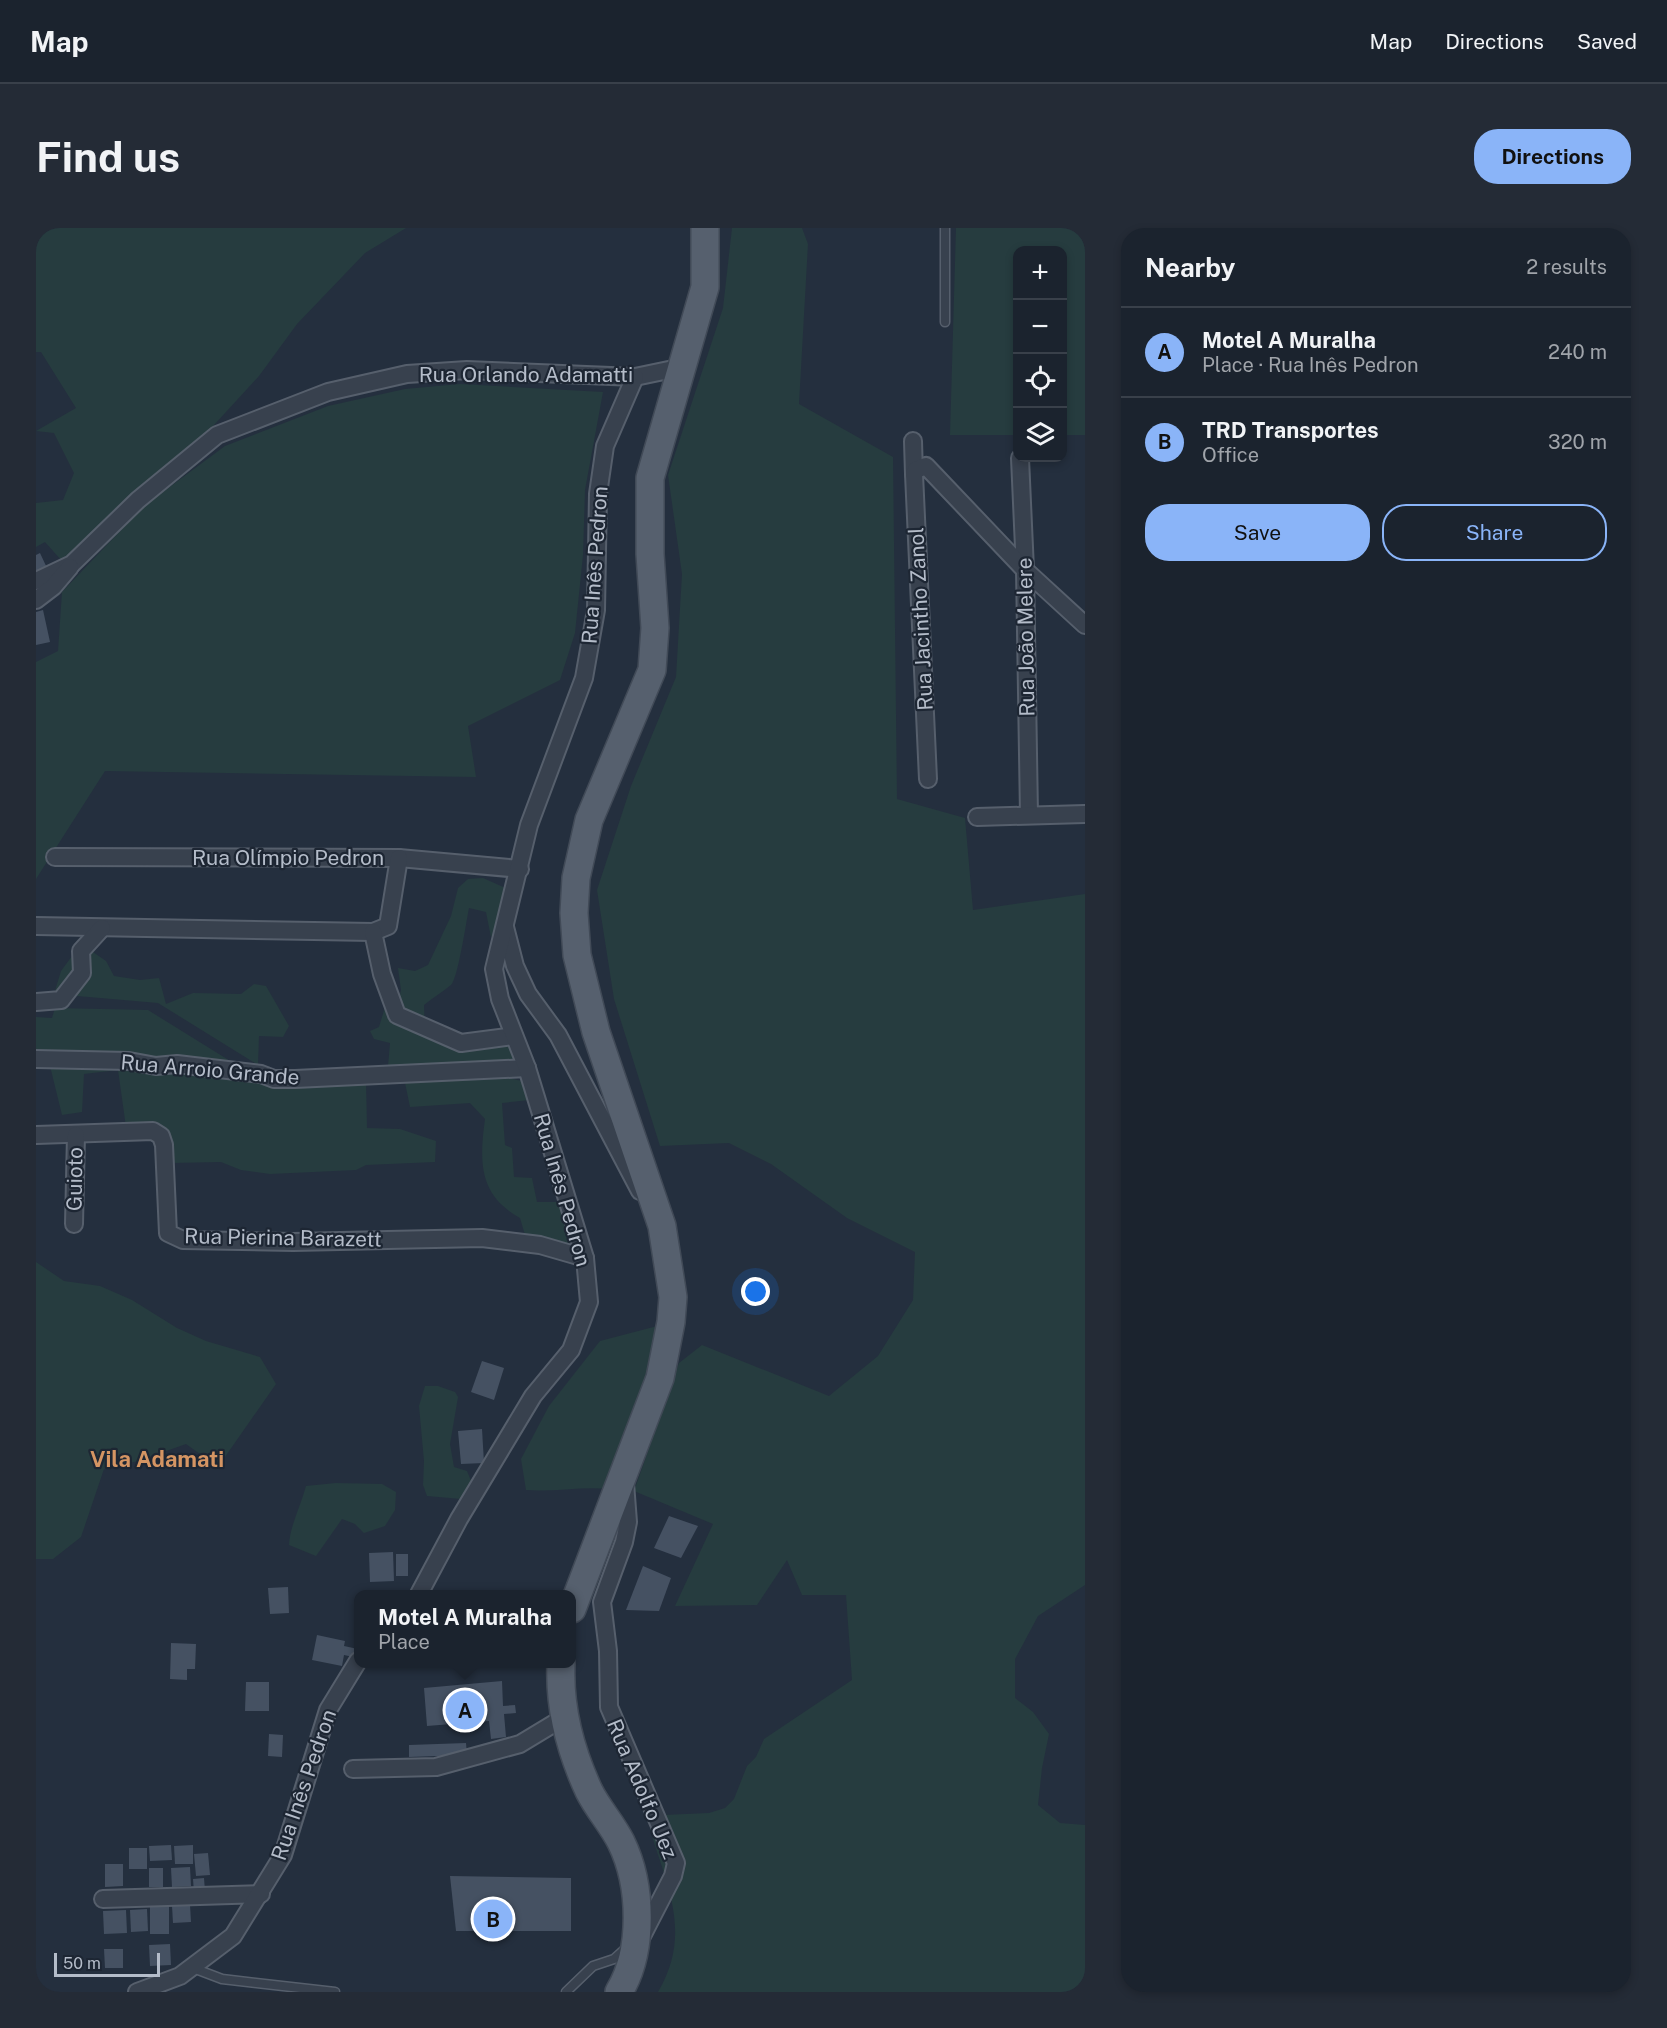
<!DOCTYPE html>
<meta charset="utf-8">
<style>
body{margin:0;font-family:"Public Sans",sans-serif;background:#242b36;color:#f1f3f6}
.controls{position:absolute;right:18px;top:18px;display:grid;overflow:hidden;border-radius:12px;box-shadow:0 3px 9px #0003}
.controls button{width:54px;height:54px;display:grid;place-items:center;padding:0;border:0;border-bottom:2px solid #39404a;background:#1b232e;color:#f1f3f6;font:30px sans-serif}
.scale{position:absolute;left:18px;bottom:15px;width:106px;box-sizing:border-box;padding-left:6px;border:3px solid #b4bcc9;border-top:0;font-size:16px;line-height:21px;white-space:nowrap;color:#b4bcc9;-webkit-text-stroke:4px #1d2633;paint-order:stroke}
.you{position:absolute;left:720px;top:1064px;width:21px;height:21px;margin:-15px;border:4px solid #fff;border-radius:50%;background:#1a73e8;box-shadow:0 0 0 9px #1a73e833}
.badge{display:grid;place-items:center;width:39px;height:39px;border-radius:50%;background:#8ab4f8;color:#111;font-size:20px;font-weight:700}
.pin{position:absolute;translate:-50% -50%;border:3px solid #fff;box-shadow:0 2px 6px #0006}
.popup{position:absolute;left:318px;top:1362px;width:222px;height:78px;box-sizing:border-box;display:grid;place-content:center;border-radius:12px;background:#1b232e;filter:drop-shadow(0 2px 4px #0005);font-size:20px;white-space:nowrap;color:#a0a4aa}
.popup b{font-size:22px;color:#f1f3f6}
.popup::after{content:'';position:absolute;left:50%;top:100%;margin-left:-12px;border:12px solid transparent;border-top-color:#1b232e}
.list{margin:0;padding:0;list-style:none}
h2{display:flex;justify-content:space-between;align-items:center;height:78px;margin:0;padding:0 24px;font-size:26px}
h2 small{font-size:20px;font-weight:400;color:#a0a4aa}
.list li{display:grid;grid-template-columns:39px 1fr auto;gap:18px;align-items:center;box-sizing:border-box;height:90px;padding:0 24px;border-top:2px solid #39404a}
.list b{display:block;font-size:22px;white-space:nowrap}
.list p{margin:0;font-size:20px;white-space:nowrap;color:#a0a4aa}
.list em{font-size:20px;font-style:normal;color:#a0a4aa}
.actions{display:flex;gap:12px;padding:18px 24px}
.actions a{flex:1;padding:14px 0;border:2px solid #8ab4f8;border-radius:24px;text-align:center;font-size:21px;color:#8ab4f8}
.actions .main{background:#8ab4f8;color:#111}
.icon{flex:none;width:33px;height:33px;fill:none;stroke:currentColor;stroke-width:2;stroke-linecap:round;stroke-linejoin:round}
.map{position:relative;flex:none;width:1049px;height:1764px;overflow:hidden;border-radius:24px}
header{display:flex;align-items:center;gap:36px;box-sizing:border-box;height:84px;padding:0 30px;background:#1b232e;border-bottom:2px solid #39404a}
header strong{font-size:28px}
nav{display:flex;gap:33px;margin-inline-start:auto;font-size:21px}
.intro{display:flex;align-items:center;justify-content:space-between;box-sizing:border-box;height:144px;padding:0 36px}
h1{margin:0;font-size:42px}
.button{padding:15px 27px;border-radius:24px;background:#8ab4f8;color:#111;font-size:21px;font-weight:700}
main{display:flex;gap:36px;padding:0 36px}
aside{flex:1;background:#1b232e;border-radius:24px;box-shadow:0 3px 9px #0003}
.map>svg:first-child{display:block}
.green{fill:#263c3f}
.building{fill:#455162}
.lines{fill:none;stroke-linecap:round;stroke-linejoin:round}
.lane-casing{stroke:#565f6c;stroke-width:11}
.street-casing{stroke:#565f6c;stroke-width:20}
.primary-casing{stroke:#414a57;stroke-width:30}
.lane{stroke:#38414e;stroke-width:8}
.street{stroke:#38414e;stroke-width:16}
.primary{stroke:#56606e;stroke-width:27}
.labels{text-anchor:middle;stroke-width:4.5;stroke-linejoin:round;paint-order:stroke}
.street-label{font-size:21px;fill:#b4bcc9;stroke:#1d2633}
.neighbourhood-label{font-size:22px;font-weight:bold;fill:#d59563;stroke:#1d2633}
</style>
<header>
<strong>Map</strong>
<nav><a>Map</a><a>Directions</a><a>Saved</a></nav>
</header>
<div class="intro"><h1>Find us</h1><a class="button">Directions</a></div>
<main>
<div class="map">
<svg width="1049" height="1764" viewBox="0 0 1049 1764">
<rect width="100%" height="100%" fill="#242f3e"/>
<!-- green -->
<g class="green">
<polygon points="0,0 370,0 329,25 261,96 223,148 167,209 26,333 9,314 0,319 0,275 27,272 38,245 18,205 0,203 40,180 5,124 0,124"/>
<path d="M696 0H766L772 16 763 176 857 229 861 571 929 590 937 682 1049 666V1357L1002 1388 979 1431V1470L997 1484 1013 1506 1006 1540 1002 1577 1024 1595 1049 1597V1764H622C656 1706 632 1660 614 1602L627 1587 673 1585 689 1580 698 1571 711 1538 720 1529 728 1511 816 1452 810 1367H766L751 1332 721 1377 639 1378 677 1296 598 1263 643 1135 666 1117 793 1168 842 1128 877 1072 879 1024 811 990 735 936 693 915 624 918 578 771 561 662 595 558 640 449 646 346 632 247 687 80Z"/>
<polygon points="920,0 1049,0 1049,207 1027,207 1026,22 981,22 981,207 914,207"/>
<polygon points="424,156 567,164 549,262 547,327 539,405 524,452 432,498 440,549 69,543 0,651 0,434 22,423 26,364 108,278 189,218 292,178 369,161"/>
<path d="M447 650 476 663 462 698 455 709 450 684 433 680C430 695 422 750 415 757 407 764 396 770 388 777L389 803 477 814 486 834 352 838 354 815 338 811 334 803 343 799 349 779 361 782 365 762 362 740 379 743 392 737 415 688 422 660 432 651Z"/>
<polygon points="54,722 70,733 78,748 104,752 123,750 130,776 157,765 205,766 218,756 230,758 253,798 247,809 223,808 222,837 122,775 18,766 25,743 39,724"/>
<polygon points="19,780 112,782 236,859 330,852 331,900 364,901 400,913 399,934 330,937 320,942 234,946 205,942 185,934 135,935 131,903 121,898 90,899 82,842 48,846 46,884 26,887 14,838 0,837 0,789 16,790"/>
<path d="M447 844 490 854 494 872 466 875 469 917 476 920 478 949 496 950 501 974H527L539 1017 523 1016 489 1007 484 990C443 967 443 935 449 891L434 875 374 879 368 850Z"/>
<polygon points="0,1034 28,1053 64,1058 96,1072 141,1100 170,1113 224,1129 240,1156 182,1239 150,1216 102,1233 68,1241 45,1309 17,1331 0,1331"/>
<path d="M629 1096 574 1261C546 1258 519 1264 490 1262L485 1231 513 1178 564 1113Z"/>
<polygon points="389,1158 402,1158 419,1164 422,1169 414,1216 418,1239 431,1243 438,1260 425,1271 391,1268 387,1257 388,1233 383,1178"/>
<path d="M300 1255 346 1256 360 1264 359 1282 349 1298 328 1305 319 1296 306 1291 280 1328 253 1317C254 1297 265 1278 270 1258Z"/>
</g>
<!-- building -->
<g class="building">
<polygon points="4,325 11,340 0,345 0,327"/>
<polygon points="7,382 14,414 0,417 0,384"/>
<polygon points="446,1133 468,1140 458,1172 435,1164"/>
<polygon points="446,1201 448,1235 425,1236 422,1203"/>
<polygon points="633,1288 662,1298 645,1330 618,1320"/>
<polygon points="357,1324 358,1353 334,1354 333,1325"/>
<rect x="360" y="1326" width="12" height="22"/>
<polygon points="607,1338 635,1350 623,1383 590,1382"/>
<polygon points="252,1359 253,1385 234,1386 232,1360"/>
<polygon points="281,1407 309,1413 308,1418 322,1421 322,1430 308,1427 306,1438 276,1432"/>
<polygon points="135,1415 160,1416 159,1441 151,1441 151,1452 134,1451"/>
<polygon points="466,1453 467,1478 479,1477 480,1485 468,1486 470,1509 455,1511 453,1493 391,1498 388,1460"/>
<polygon points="210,1454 233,1454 233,1483 209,1483"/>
<polygon points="233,1506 247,1507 246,1529 232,1528"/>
<polygon points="430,1515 431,1527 373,1529 373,1517"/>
<polygon points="135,1617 136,1632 114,1633 113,1618"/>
<polygon points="157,1617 157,1636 139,1636 138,1618"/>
<rect x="93" y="1620" width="18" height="21"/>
<polygon points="172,1625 174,1647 160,1648 158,1626"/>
<polygon points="69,1636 87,1636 87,1658 69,1659"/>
<polygon points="154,1639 155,1658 136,1659 135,1640"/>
<rect x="113" y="1640" width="14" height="19"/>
<polygon points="414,1648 535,1650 535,1703 420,1703"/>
<polygon points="168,1650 169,1663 158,1664 157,1651"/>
<polygon points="154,1677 155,1694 137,1695 136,1678"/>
<rect x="114" y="1678" width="19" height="28"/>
<polygon points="111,1681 112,1703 95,1704 94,1682"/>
<polygon points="90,1682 91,1705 68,1706 67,1683"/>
<polygon points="134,1716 135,1737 114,1738 113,1717"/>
<polygon points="68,1721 87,1721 87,1740 69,1740"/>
</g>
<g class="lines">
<defs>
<g id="lane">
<polyline points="909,0 909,94"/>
<polyline points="157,1740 186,1751 299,1764"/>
<polyline points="530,1764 557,1738 578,1731 589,1721"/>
</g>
<g id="street">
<polyline points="877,213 878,246"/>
<polyline points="984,230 989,342 993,587"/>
<polyline points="0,353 36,336 102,272 181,207 292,164 371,146 431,142 599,149 647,139"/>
<polyline points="0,372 17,359 34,339"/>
<polyline points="892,551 878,246 880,242 890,238 989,342 1049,397"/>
<polyline points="941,589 1049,586"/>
<polyline points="19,629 363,630 484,641"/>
<polyline points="0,698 337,704 352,698 363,630"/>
<polyline points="469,699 479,738 492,766 522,807 604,963"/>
<polyline points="337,704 346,746 361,787 425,815 478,808"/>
<polyline points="0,774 25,772 46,745 45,723 66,700"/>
<polyline points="0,831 93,833 120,838 141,836 225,846 238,851 259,851 491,840"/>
<polyline points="0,907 117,903 125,908 128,917 132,1005 147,1012 257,1014 446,1010 504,1017 549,1030"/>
<polyline points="38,996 40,907"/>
<polyline points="589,1255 592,1294 588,1314 566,1374 572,1423 573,1479 640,1635 637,1648 605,1710"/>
<polyline points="383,1366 423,1291 497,1168 535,1122 553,1074 549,1030 491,840 464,771 458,741 493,597 548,450 560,382 562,266 569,218 599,149"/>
<polyline points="317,1541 400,1539 484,1516 527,1490"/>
<polyline points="67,1671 225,1666"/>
<polyline points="101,1764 144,1748 197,1708 247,1627 292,1482 322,1433"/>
</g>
<g id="primary">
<polyline points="536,1381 624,1150 635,1094 637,1069 626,998 560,804 541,727 538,685 540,650 553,592 616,442 619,400 614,326 614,250 669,59 669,0"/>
<path d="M525 1436C523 1481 534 1522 553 1563 562 1581 576 1596 585 1614 606 1657 608 1722 583 1764"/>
</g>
</defs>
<!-- lane casing -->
<use href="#lane" class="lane-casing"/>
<!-- street casing -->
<use href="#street" class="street-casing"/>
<!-- primary casing -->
<use href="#primary" class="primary-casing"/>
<!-- lane -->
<use href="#lane" class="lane"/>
<!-- street -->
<use href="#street" class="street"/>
<!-- primary -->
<use href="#primary" class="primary"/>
</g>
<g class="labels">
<!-- street labels -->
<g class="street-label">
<text x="490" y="154">Rua Orlando Adamatti</text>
<text transform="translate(559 337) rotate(-86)" y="7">Rua Inês Pedron</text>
<text transform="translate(885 391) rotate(-93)" y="7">Rua Jacintho Zanol</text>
<text transform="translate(990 409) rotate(-91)" y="7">Rua João Melere</text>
<text x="252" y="637">Rua Olímpio Pedron</text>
<text transform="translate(174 842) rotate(5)" y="7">Rua Arroio Grande</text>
<text transform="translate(39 951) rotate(-89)" y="7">Guioto</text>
<text transform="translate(526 962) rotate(74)" y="7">Rua Inês Pedron</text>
<text transform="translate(247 1010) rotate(1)" y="7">Rua Pierina Barazett</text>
<text transform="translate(268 1557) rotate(-71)" y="7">Rua Inês Pedron</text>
<text transform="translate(606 1561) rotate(67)" y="7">Rua Adolfo Uez</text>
</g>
<!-- neighbourhood labels -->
<g class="neighbourhood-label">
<text x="121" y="1239">Vila Adamati</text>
</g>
</g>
</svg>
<div class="controls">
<button>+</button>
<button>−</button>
<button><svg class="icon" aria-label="locate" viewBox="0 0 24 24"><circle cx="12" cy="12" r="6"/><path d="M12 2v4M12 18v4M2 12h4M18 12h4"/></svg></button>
<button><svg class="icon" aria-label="layers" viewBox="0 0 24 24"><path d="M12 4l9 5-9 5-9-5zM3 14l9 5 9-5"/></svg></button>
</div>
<div class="scale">50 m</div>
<div class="you"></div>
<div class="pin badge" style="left:429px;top:1482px">A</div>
<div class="popup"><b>Motel A Muralha</b>Place</div>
<div class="pin badge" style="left:457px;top:1691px">B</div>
</div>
<aside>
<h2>Nearby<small>2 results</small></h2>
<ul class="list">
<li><span class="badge">A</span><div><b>Motel A Muralha</b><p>Place · Rua Inês Pedron</p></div><em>240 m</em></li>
<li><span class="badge">B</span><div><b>TRD Transportes</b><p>Office</p></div><em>320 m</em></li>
</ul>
<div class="actions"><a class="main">Save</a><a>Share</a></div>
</aside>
</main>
